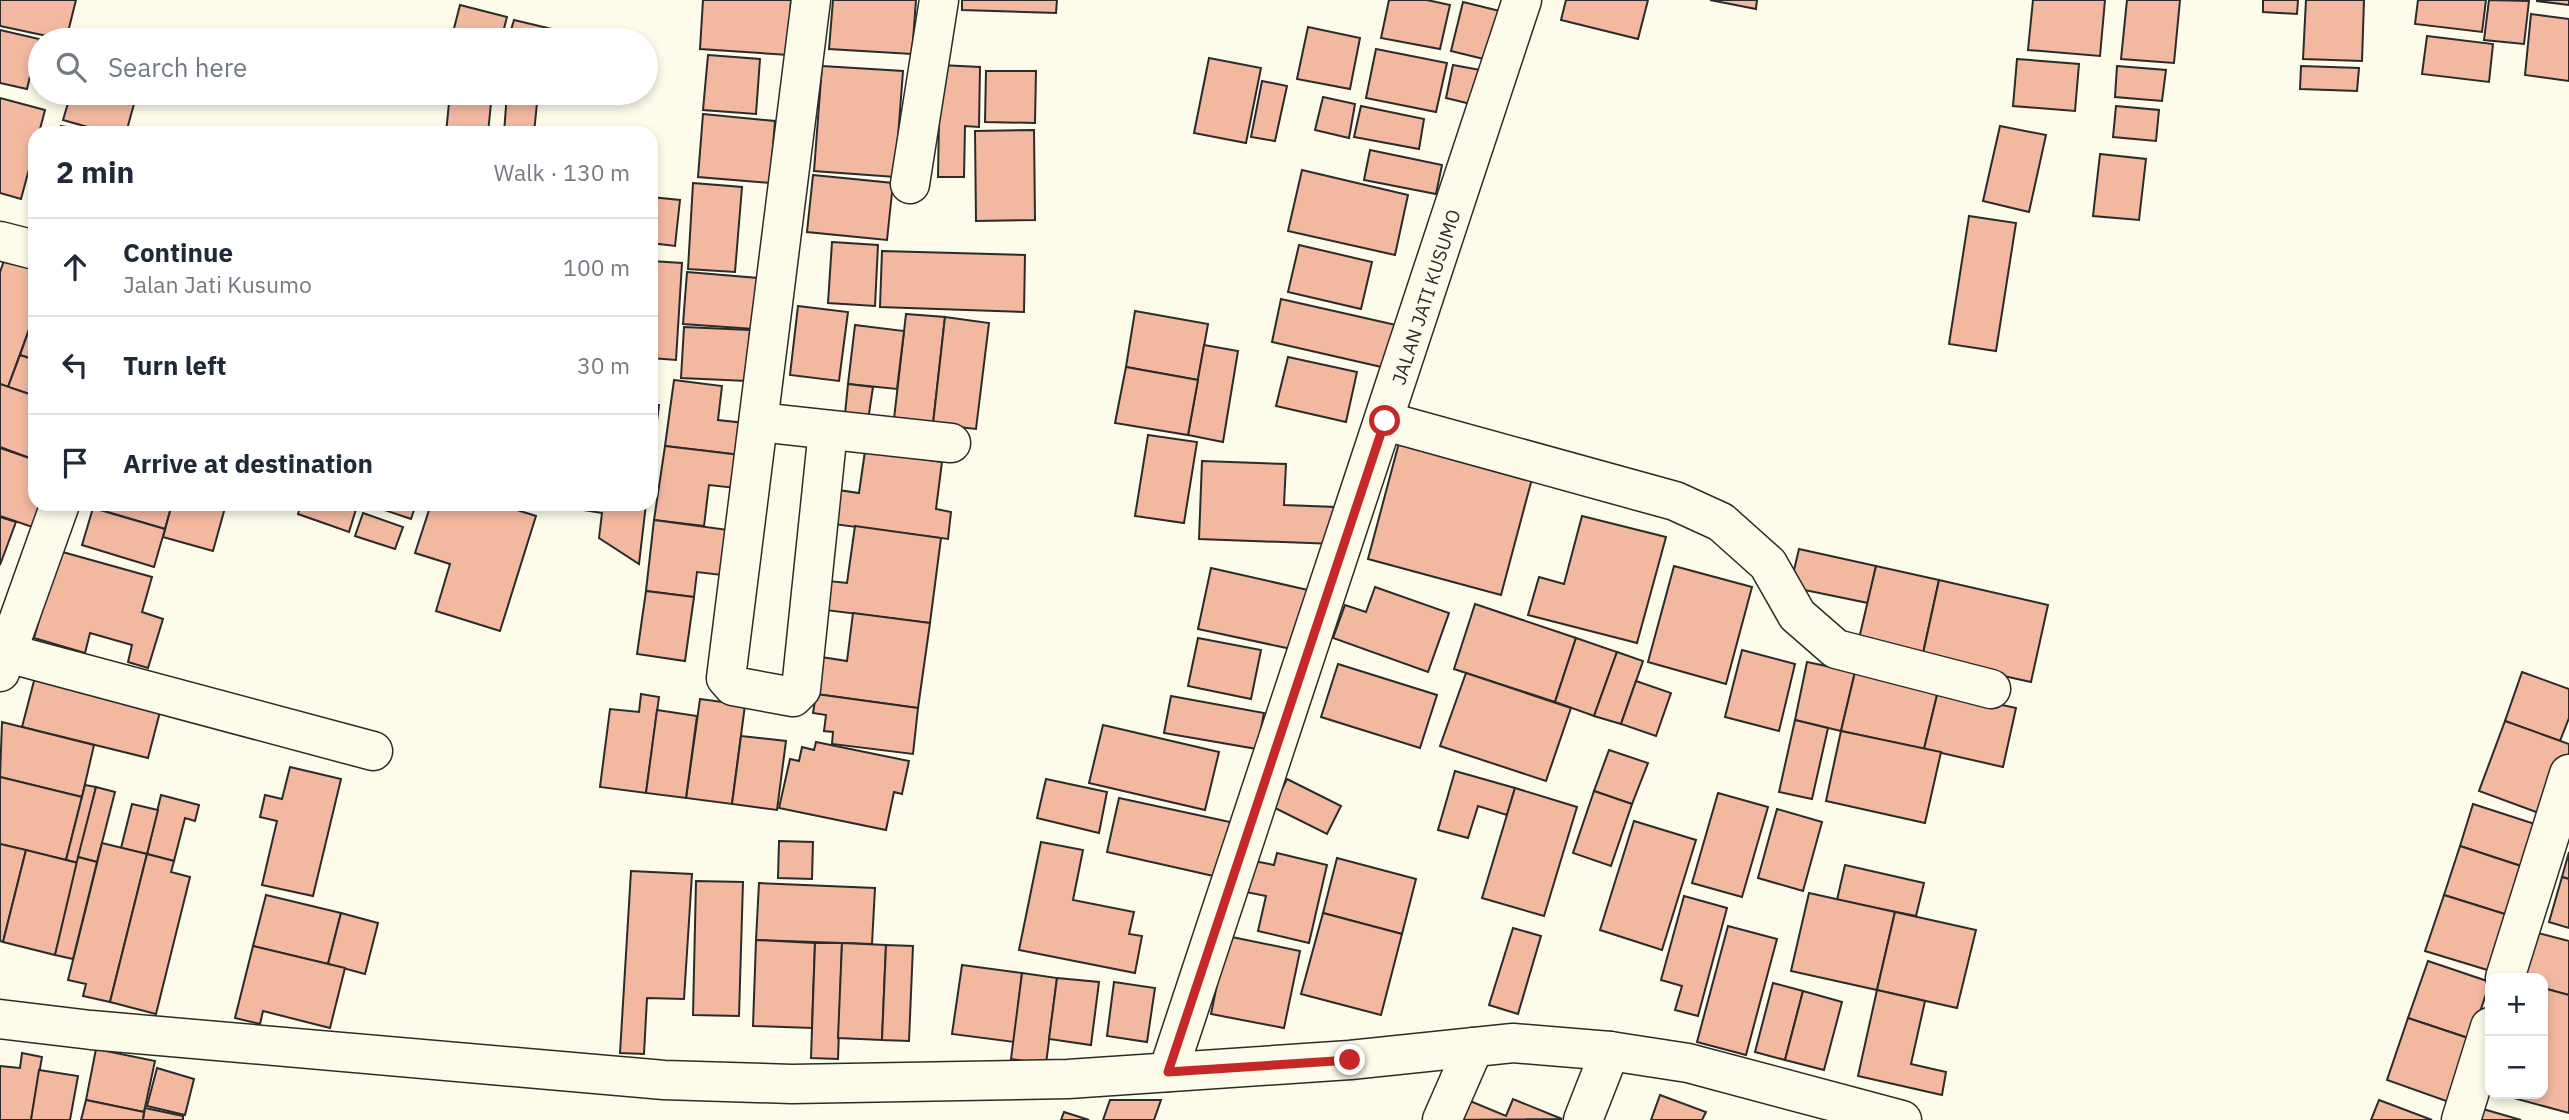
<!DOCTYPE html>
<meta charset="utf-8">
<style>
body{margin:0;font-family:"IBM Plex Sans",sans-serif;background:#f2f2f3;color:#1f2937}
.controls{position:absolute;right:21px;bottom:21px;display:grid;overflow:hidden;border-radius:14px;box-shadow:0 4px 10px #0003}
.controls button{width:63px;height:63px;display:grid;place-items:center;padding:0;border:0;border-bottom:2px solid #e0e1e3;background:#fff;color:#1f2937;font:35px sans-serif}
.stop{position:absolute;width:21px;height:21px;margin:-16px;border:5px solid #c62828;border-radius:50%;background:#fff}
.stop.end{background:#c62828;border-color:#fff;box-shadow:0 2px 7px #0008}
.list{margin:0;padding:0;list-style:none}
h2{display:flex;justify-content:space-between;align-items:center;height:91px;margin:0;padding:0 28px;font-size:30px}
h2 small{font-size:23px;font-weight:400;color:#747a83}
.list li{display:grid;grid-template-columns:46px 1fr auto;gap:21px;align-items:center;box-sizing:border-box;height:98px;padding:0 28px;border-top:2px solid #e0e1e3}
.list b{display:block;font-size:26px;white-space:nowrap}
.list p{margin:0;font-size:23px;white-space:nowrap;color:#747a83}
.list em{font-size:23px;font-style:normal;color:#747a83}
.icon{flex:none;width:38px;height:38px;fill:none;stroke:currentColor;stroke-width:2;stroke-linecap:round;stroke-linejoin:round}
.map{position:relative;flex:none;width:2569px;height:1120px;overflow:hidden}
.search{position:absolute;background:#fff;box-shadow:0 4px 10px #0003;left:28px;top:28px;width:630px;height:77px;display:flex;align-items:center;gap:18px;box-sizing:border-box;padding:0 24px;border-radius:38px;color:#747a83;font-size:26px}
.panel{position:absolute;background:#fff;box-shadow:0 4px 10px #0003;left:28px;top:126px;width:630px;height:385px;border-radius:21px}
.map>svg:first-child{display:block}
.building{fill:#f2b8a0;stroke:#2b2b2b;stroke-width:2}
.lines{fill:none;stroke-linecap:round;stroke-linejoin:round}
.street-casing{stroke:#2b2b2b;stroke-width:41}
.street{stroke:#fdfbea;stroke-width:38}
.route{stroke:#c62828;stroke-width:9}
.labels{text-anchor:middle;stroke-width:5;stroke-linejoin:round;paint-order:stroke}
.street-label{font-size:19px;fill:#2b2b2b;stroke:#fdfbea}
</style>
<div class="map">
<svg width="2569" height="1120" viewBox="0 0 2569 1120">
<rect width="100%" height="100%" fill="#fdfbea"/>
<!-- building -->
<g class="building">
<polygon points="0,0 76,0 66,40 0,26"/>
<polygon points="703,0 791,0 788,55 700,49"/>
<polygon points="833,0 916,0 912,54 829,49"/>
<polygon points="962,0 1057,0 1056,13 962,10"/>
<polygon points="1389,0 1427,0 1450,5 1440,49 1381,38"/>
<polygon points="1566,0 1648,0 1638,39 1561,20"/>
<polygon points="1710,0 1757,0 1756,9"/>
<polygon points="2033,0 2105,0 2100,56 2028,50"/>
<polygon points="2127,0 2180,0 2174,63 2121,59"/>
<polygon points="2263,0 2298,0 2297,14 2263,12"/>
<polygon points="2306,0 2364,0 2362,61 2303,59"/>
<polygon points="2418,0 2486,0 2482,32 2415,24"/>
<polygon points="2489,0 2529,1 2524,44 2484,40"/>
<polygon points="2537,0 2569,0 2569,5 2537,1"/>
<polygon points="1463,2 1504,12 1492,61 1451,51"/>
<polygon points="460,5 507,17 501,40 451,40"/>
<polygon points="2531,14 2569,19 2569,81 2525,75"/>
<polygon points="514,20 552,29 549,40 508,40"/>
<polygon points="1308,27 1360,38 1350,89 1297,79"/>
<polygon points="0,30 39,39 27,89 0,83"/>
<polygon points="2427,36 2493,44 2489,82 2422,74"/>
<polygon points="1376,49 1447,63 1436,112 1366,98"/>
<polygon points="708,55 760,59 756,114 703,110"/>
<polygon points="1209,58 1261,68 1246,143 1194,133"/>
<polygon points="2017,59 2079,64 2075,111 2013,106"/>
<polygon points="940,65 980,67 979,127 965,126 964,177 938,177"/>
<polygon points="1453,65 1486,71 1479,106 1446,98"/>
<polygon points="822,66 903,71 895,177 814,171"/>
<polygon points="2117,66 2166,70 2162,101 2115,97"/>
<polygon points="2301,66 2359,68 2357,91 2300,89"/>
<polygon points="986,71 1036,71 1035,123 985,122"/>
<polygon points="1262,81 1287,86 1275,141 1251,137"/>
<polygon points="71,93 137,93 126,133 109,133 63,120"/>
<polygon points="450,93 492,93 488,133 446,133"/>
<polygon points="507,93 538,93 534,133 504,133"/>
<polygon points="1323,97 1355,104 1349,138 1315,130"/>
<polygon points="0,98 45,110 39,133 35,133 35,147 21,199 0,193"/>
<polygon points="1361,106 1424,119 1419,149 1354,137"/>
<polygon points="2116,106 2159,110 2156,141 2113,137"/>
<polygon points="703,114 775,121 770,183 698,177"/>
<polygon points="61,126 98,133 59,133"/>
<polygon points="2000,126 2046,135 2029,212 1983,201"/>
<polygon points="1034,130 1035,220 976,221 975,131"/>
<polygon points="1370,150 1442,165 1436,194 1364,180"/>
<polygon points="2100,154 2146,159 2139,220 2093,216"/>
<polygon points="1302,170 1408,195 1395,255 1288,231"/>
<polygon points="813,175 893,183 887,240 807,232"/>
<polygon points="693,183 742,187 735,272 688,269"/>
<polygon points="651,197 680,200 675,246 651,243"/>
<polygon points="1969,216 2016,223 1996,351 1949,344"/>
<polygon points="832,242 878,245 875,306 828,303"/>
<polygon points="1299,245 1372,262 1361,309 1288,292"/>
<polygon points="882,251 1025,255 1024,312 880,307"/>
<polygon points="6,255 35,266 35,313 8,387 0,384 0,272"/>
<polygon points="651,261 682,263 676,360 651,358"/>
<polygon points="687,272 758,278 754,329 683,324"/>
<polygon points="1281,299 1396,325 1386,368 1272,342"/>
<polygon points="798,306 848,312 839,381 790,375"/>
<polygon points="1135,311 1208,324 1198,380 1126,367"/>
<polygon points="35,313 35,360 20,355"/>
<polygon points="906,314 945,317 933,424 894,419"/>
<polygon points="945,317 989,323 976,429 933,424"/>
<polygon points="855,325 904,331 897,389 848,384"/>
<polygon points="684,327 750,330 747,381 681,378"/>
<polygon points="1204,345 1238,351 1223,442 1188,435"/>
<polygon points="20,355 35,360 35,396 8,387"/>
<polygon points="1288,357 1357,372 1346,422 1276,406"/>
<polygon points="1126,367 1198,380 1188,435 1115,423"/>
<polygon points="674,380 722,386 718,420 745,423 741,455 665,446"/>
<polygon points="0,384 35,396 35,460 0,447"/>
<polygon points="848,384 873,387 867,427 844,424"/>
<polygon points="651,404 659,405 652,461 651,461"/>
<polygon points="1148,435 1197,442 1184,523 1135,516"/>
<polygon points="1400,439 1533,475 1501,595 1368,559"/>
<polygon points="665,446 741,455 736,488 709,485 704,526 654,520"/>
<polygon points="0,448 35,460 35,504 50,504 41,530 0,516"/>
<polygon points="865,451 942,462 936,509 951,512 948,539 833,524 838,490 859,493"/>
<polygon points="1202,461 1286,464 1284,505 1336,507 1335,544 1199,539"/>
<polygon points="80,504 172,504 165,529"/>
<polygon points="172,504 226,504 213,551 163,537"/>
<polygon points="301,504 351,504 357,506 349,532 298,514"/>
<polygon points="367,504 416,504 411,519"/>
<polygon points="431,504 498,504 536,516 500,631 436,611 450,564 415,553"/>
<polygon points="578,504 646,504 639,564 599,538 602,513 577,509"/>
<polygon points="93,508 165,529 154,567 82,545"/>
<polygon points="363,513 403,527 395,549 355,536"/>
<polygon points="1582,516 1666,537 1637,643 1528,615 1539,577 1564,584"/>
<polygon points="0,517 16,522 0,565"/>
<polygon points="654,520 736,531 730,576 697,572 694,597 646,591"/>
<polygon points="855,526 941,538 930,623 825,610 829,581 847,583"/>
<polygon points="1799,549 1876,566 1868,603 1790,587"/>
<polygon points="59,551 152,577 142,612 163,619 148,668 128,662 132,645 90,633 85,653 34,638"/>
<polygon points="1674,566 1752,587 1726,684 1648,662"/>
<polygon points="1876,566 1939,580 1922,658 1858,643"/>
<polygon points="1211,568 1308,590 1296,650 1198,629"/>
<polygon points="1939,580 2048,605 2031,682 1922,658"/>
<polygon points="1375,587 1449,613 1428,672 1333,638 1345,605 1366,612"/>
<polygon points="646,591 694,597 685,661 637,654"/>
<polygon points="1475,604 1576,638 1555,702 1454,669"/>
<polygon points="853,613 930,623 918,708 816,694 821,657 847,661"/>
<polygon points="1198,638 1261,650 1251,699 1188,686"/>
<polygon points="1576,638 1617,652 1594,716 1555,702"/>
<polygon points="1742,650 1795,664 1779,731 1725,717"/>
<polygon points="1617,652 1643,661 1621,724 1594,716"/>
<polygon points="1807,662 1855,672 1841,731 1795,720"/>
<polygon points="1338,664 1437,695 1420,748 1321,717"/>
<polygon points="1855,672 1938,691 1924,749 1841,731"/>
<polygon points="2522,672 2569,689 2569,718 2560,741 2505,721"/>
<polygon points="1466,673 1571,708 1546,781 1440,746"/>
<polygon points="35,677 161,708 148,758 22,727"/>
<polygon points="1636,681 1671,693 1656,736 1621,724"/>
<polygon points="1938,691 2016,708 2003,767 1924,749"/>
<polygon points="641,694 659,697 646,793 600,787 610,709 639,712"/>
<polygon points="816,694 918,708 913,754 832,744 833,732 824,731 826,715 813,713"/>
<polygon points="1171,696 1264,713 1257,749 1164,733"/>
<polygon points="700,699 745,705 732,804 686,798"/>
<polygon points="657,710 697,716 686,798 646,793"/>
<polygon points="1795,720 1828,728 1812,799 1779,792"/>
<polygon points="2505,721 2569,744 2569,757 2547,816 2479,791"/>
<polygon points="2,722 94,745 82,797 0,777"/>
<polygon points="1103,725 1219,752 1205,810 1089,783"/>
<polygon points="1841,731 1941,752 1925,823 1826,801"/>
<polygon points="741,736 786,741 777,810 732,804"/>
<polygon points="816,742 909,761 902,794 894,792 886,830 779,808 790,759 799,761 802,747 814,750"/>
<polygon points="1609,750 1648,763 1632,804 1594,791"/>
<polygon points="290,767 341,779 313,896 262,885 277,821 260,817 265,795 282,799"/>
<polygon points="1455,771 1515,788 1507,815 1478,806 1468,838 1438,830"/>
<polygon points="0,777 82,797 66,860 0,844"/>
<polygon points="1046,779 1107,792 1099,833 1037,818"/>
<polygon points="1287,779 1341,806 1327,834 1273,807"/>
<polygon points="85,785 96,787 78,863 66,860"/>
<polygon points="96,787 115,792 97,862 78,857"/>
<polygon points="1515,788 1577,807 1544,916 1482,898"/>
<polygon points="1594,791 1632,804 1611,866 1573,853"/>
<polygon points="1718,793 1768,807 1742,897 1692,883"/>
<polygon points="161,795 199,805 195,821 185,818 174,861 147,854"/>
<polygon points="1119,798 1230,822 1218,877 1107,852"/>
<polygon points="132,804 158,810 147,854 121,848"/>
<polygon points="2473,804 2541,826 2527,868 2460,846"/>
<polygon points="1777,809 1822,822 1803,891 1758,878"/>
<polygon points="1634,821 1696,840 1662,950 1600,930"/>
<polygon points="779,841 813,842 812,879 778,878"/>
<polygon points="1041,842 1083,850 1073,900 1134,912 1129,934 1142,936 1135,973 1019,950"/>
<polygon points="102,843 147,854 110,1002 83,996 86,984 68,980"/>
<polygon points="0,844 26,850 3,942 0,941"/>
<polygon points="2460,846 2527,868 2511,916 2444,895"/>
<polygon points="26,850 78,863 55,955 3,942"/>
<polygon points="2569,852 2569,879 2562,877"/>
<polygon points="1277,853 1327,865 1309,943 1258,931 1266,896 1246,892 1254,861 1274,865"/>
<polygon points="147,854 174,861 171,872 190,877 156,1014 110,1002"/>
<polygon points="78,857 97,862 73,959 55,955"/>
<polygon points="1337,858 1416,879 1402,934 1323,913"/>
<polygon points="1845,865 1924,883 1916,916 1837,900"/>
<polygon points="631,871 692,874 684,999 647,998 644,1054 620,1053"/>
<polygon points="2562,877 2569,879 2569,928 2549,922"/>
<polygon points="696,881 743,882 739,1016 693,1015"/>
<polygon points="759,883 875,888 872,944 756,940"/>
<polygon points="1809,893 1895,912 1877,990 1791,971"/>
<polygon points="266,895 341,913 328,964 253,946"/>
<polygon points="2444,895 2511,916 2494,972 2425,951"/>
<polygon points="1684,896 1727,908 1698,1016 1675,1010 1682,986 1661,980"/>
<polygon points="1895,912 1976,930 1957,1008 1877,990"/>
<polygon points="341,913 378,923 365,974 328,964"/>
<polygon points="1323,913 1402,934 1381,1015 1301,994"/>
<polygon points="1728,926 1777,939 1746,1055 1697,1042"/>
<polygon points="1513,928 1541,936 1518,1014 1489,1005"/>
<polygon points="2534,932 2569,941 2569,995 2543,988 2543,978 2522,978"/>
<polygon points="1227,936 1300,951 1284,1028 1211,1014"/>
<polygon points="756,940 815,943 812,1028 753,1026"/>
<polygon points="815,943 842,943 838,1059 811,1058"/>
<polygon points="842,943 886,945 882,1040 838,1038"/>
<polygon points="886,945 913,946 909,1041 882,1040"/>
<polygon points="253,946 345,968 330,1028 263,1011 260,1024 235,1018"/>
<polygon points="2428,961 2490,982 2471,1039 2408,1018"/>
<polygon points="962,965 1022,973 1014,1042 952,1034"/>
<polygon points="1022,973 1057,978 1046,1064 1011,1059"/>
<polygon points="1057,978 1099,982 1091,1045 1049,1039"/>
<polygon points="1114,982 1155,988 1147,1042 1107,1036"/>
<polygon points="1773,983 1803,991 1785,1060 1755,1052"/>
<polygon points="2543,988 2569,995 2569,1113 2499,1094 2543,1094"/>
<polygon points="1877,990 1925,1001 1911,1064 1946,1072 1942,1095 1858,1076"/>
<polygon points="1803,991 1842,1002 1824,1070 1785,1060"/>
<polygon points="2408,1018 2471,1039 2449,1102 2387,1080"/>
<polygon points="96,1049 155,1061 144,1112 86,1100"/>
<polygon points="22,1053 42,1057 31,1120 0,1120 0,1066 20,1068"/>
<polygon points="157,1068 194,1079 185,1115 147,1106"/>
<polygon points="39,1070 78,1076 70,1120 31,1120"/>
<polygon points="1660,1095 1706,1112 1702,1120 1651,1120"/>
<polygon points="1458,1096 1506,1116 1513,1099 1562,1119 1448,1120"/>
<polygon points="86,1100 144,1112 143,1120 81,1120"/>
<polygon points="1110,1100 1161,1100 1154,1120 1103,1120"/>
<polygon points="2379,1100 2432,1120 2371,1120"/>
<polygon points="145,1108 183,1116 183,1120 143,1120"/>
<polygon points="2483,1109 2521,1120 2480,1120"/>
<polygon points="1064,1112 1089,1120 1061,1120"/>
</g>
<g class="lines">
<defs>
<g id="street">
<polyline points="811,0 726,678 733,686 793,697 801,689 828,430"/>
<polyline points="910,184 939,0"/>
<polyline points="0,241 35,250"/>
<polyline points="1385,421 1675,501 1721,522 1768,564 1797,615 1836,649 1991,689"/>
<polyline points="759,422 951,443"/>
<polyline points="7,653 373,751"/>
<polyline points="0,672 60,504"/>
<polyline points="2505,978 2569,774"/>
<polyline points="0,1019 91,1030 664,1080 792,1084 1068,1079 1350,1060 1513,1043 1610,1051 1688,1063 1902,1120"/>
<polyline points="1168,1072 1522,0"/>
<polyline points="1442,1120 1474,1047"/>
<polyline points="1583,1120 1610,1051"/>
<polyline points="2461,1120 2490,1027"/>
</g>
</defs>
<!-- street casing -->
<use href="#street" class="street-casing"/>
<!-- street -->
<use href="#street" class="street"/>
</g>
<g class="lines">
<!-- route -->
<polyline class="route" points="1350,1060 1168,1072 1385,421"/>
</g>
<g class="labels">
<!-- street labels -->
<g class="street-label">
<text transform="translate(1426 297) rotate(-72)" y="7">JALAN JATI KUSUMO</text>
</g>
</g>
</svg>
<div class="controls">
<button>+</button>
<button>−</button>
</div>
<div class="stop" style="left:1385px;top:421px"></div>
<div class="stop end" style="left:1350px;top:1060px"></div>
<div class="search"><svg class="icon" aria-label="search" viewBox="0 0 24 24"><circle cx="10" cy="10" r="6"/><path d="M15 15l6 6"/></svg>Search here</div>
<section class="panel">
<h2>2 min<small>Walk · 130 m</small></h2>
<ul class="list">
<li><svg class="icon" aria-label="ahead" viewBox="0 0 24 24"><path d="M12 20V5M6 11l6-6 6 6"/></svg><div><b>Continue</b><p>Jalan Jati Kusumo</p></div><em>100 m</em></li>
<li><svg class="icon" aria-label="left" viewBox="0 0 24 24"><path d="M17 20v-9H6M10 6l-5 5 5 5"/></svg><div><b>Turn left</b></div><em>30 m</em></li>
<li><svg class="icon" aria-label="arrive" viewBox="0 0 24 24"><path d="M6 21V4h12l-3 4 3 4H6"/></svg><div><b>Arrive at destination</b></div></li>
</ul>
</section>
</div>
